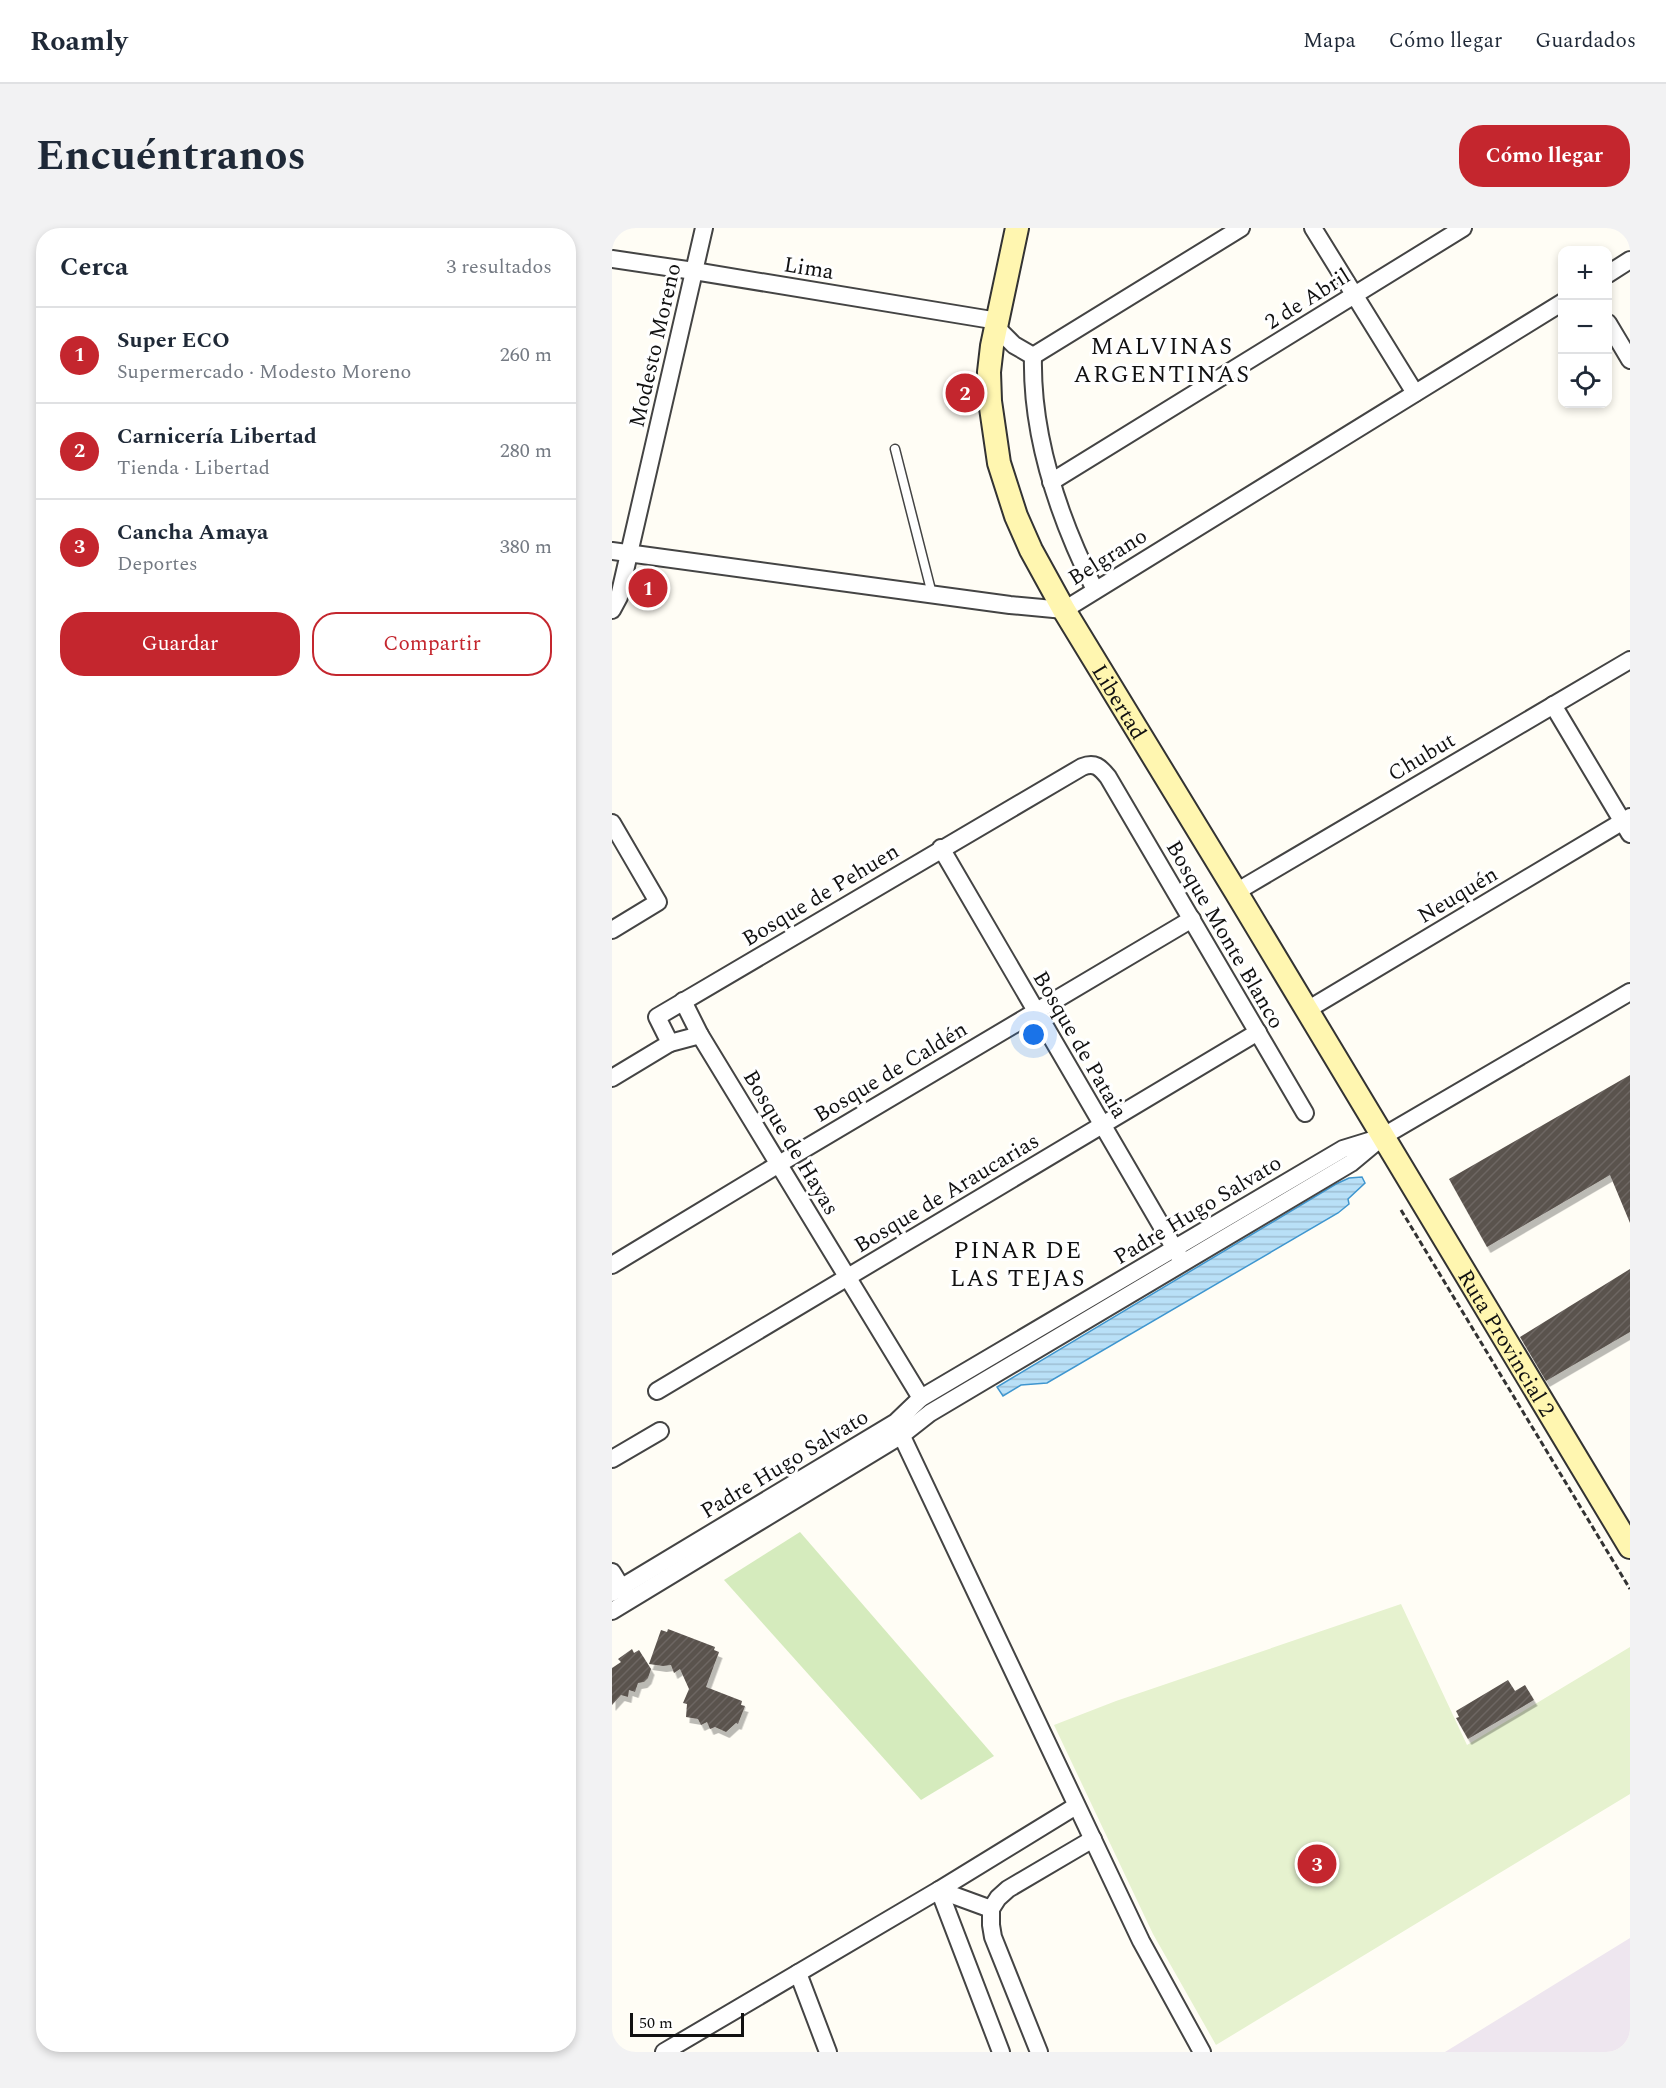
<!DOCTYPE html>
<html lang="es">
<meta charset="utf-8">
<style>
body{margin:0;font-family:Spectral,serif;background:#f2f2f3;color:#1f2937}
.controls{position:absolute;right:18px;top:18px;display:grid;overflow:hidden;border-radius:12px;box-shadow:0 3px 9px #0003}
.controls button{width:54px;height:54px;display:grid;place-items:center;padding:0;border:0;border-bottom:2px solid #e0e1e3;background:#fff;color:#1f2937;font:30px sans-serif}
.scale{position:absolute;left:18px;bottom:15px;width:114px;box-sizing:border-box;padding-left:6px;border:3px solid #111;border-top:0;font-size:16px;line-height:21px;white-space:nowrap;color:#111;-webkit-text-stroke:4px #fff;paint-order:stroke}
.you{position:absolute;left:422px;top:807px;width:21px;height:21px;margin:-15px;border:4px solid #fff;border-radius:50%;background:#1a73e8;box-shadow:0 0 0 9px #1a73e833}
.badge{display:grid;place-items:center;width:39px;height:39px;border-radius:50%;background:#c4262e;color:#fff;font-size:20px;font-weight:700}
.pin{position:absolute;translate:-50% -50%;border:3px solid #fff;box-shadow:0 2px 6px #0006}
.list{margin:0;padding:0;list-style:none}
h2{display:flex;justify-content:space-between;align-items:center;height:78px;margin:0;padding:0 24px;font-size:26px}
h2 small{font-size:20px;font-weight:400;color:#747a83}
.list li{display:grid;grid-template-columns:39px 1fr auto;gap:18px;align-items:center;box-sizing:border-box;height:96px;padding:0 24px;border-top:2px solid #e0e1e3}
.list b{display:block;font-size:22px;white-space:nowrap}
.list p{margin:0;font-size:20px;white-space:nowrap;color:#747a83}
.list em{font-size:20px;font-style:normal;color:#747a83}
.actions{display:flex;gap:12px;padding:18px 24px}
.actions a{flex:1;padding:14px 0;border:2px solid #c4262e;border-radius:24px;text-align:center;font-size:21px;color:#c4262e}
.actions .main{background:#c4262e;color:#fff}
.icon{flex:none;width:33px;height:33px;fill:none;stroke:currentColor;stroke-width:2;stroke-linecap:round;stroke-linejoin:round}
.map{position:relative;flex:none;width:1018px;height:1824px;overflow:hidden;border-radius:24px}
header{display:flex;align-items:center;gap:36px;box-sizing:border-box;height:84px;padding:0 30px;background:#fff;border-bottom:2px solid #e0e1e3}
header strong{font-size:28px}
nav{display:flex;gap:33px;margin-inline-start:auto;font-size:21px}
.intro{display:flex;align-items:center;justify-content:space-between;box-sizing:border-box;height:144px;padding:0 36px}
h1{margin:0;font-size:42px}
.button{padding:15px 27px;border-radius:24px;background:#c4262e;color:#fff;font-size:21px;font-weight:700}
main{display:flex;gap:36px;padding:0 36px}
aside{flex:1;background:#fff;border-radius:24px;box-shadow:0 3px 9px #0003}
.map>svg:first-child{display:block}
.industrial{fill:#eee6ef}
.grass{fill:#d5ebbd}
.pitch{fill:#e6f2cf}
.water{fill:url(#water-rules);stroke:#3f96cf;stroke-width:1.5}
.building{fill:url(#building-hatch);filter:url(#shadow)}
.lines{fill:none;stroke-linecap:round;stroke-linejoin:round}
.service-casing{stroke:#444;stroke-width:11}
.minor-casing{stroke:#444;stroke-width:20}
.secondary-casing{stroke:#333;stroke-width:26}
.path{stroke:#333;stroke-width:3;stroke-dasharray:6 3;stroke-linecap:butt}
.service{stroke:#fff;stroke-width:8}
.minor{stroke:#fff;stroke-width:16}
.secondary{stroke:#fff6b0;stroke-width:22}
.labels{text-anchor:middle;stroke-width:6;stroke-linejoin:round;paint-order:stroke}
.street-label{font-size:22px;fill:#111;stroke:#fff}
.neighbourhood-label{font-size:24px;letter-spacing:1.5px;fill:#111;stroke:#fff}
</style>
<header>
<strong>Roamly</strong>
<nav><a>Mapa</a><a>Cómo llegar</a><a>Guardados</a></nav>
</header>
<div class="intro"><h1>Encuéntranos</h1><a class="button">Cómo llegar</a></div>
<main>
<aside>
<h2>Cerca<small>3 resultados</small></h2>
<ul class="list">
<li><span class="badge">1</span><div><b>Super ECO</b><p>Supermercado · Modesto Moreno</p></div><em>260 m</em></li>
<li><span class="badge">2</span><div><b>Carnicería Libertad</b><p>Tienda · Libertad</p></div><em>280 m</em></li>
<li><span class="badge">3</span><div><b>Cancha Amaya</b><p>Deportes</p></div><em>380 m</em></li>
</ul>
<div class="actions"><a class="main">Guardar</a><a>Compartir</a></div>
</aside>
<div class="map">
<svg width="1018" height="1824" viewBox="0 0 1018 1824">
<defs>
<pattern id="water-rules" width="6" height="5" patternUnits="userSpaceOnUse" patternTransform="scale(1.5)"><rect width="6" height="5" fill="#b9e0f7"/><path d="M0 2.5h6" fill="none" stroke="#9ebfd3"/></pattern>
<pattern id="building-hatch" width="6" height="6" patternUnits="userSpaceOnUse" patternTransform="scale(1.5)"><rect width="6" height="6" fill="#5a524d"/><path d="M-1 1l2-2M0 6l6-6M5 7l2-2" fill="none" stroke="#6d6662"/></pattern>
<filter id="shadow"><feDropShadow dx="3.5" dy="6" stdDeviation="0" flood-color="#0004"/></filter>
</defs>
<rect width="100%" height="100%" fill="#fffdf5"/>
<!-- industrial -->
<polygon class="industrial" points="1018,1710 1018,1824 833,1824"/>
<!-- grass -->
<polygon class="grass" points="188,1304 382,1528 309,1572 112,1352"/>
<!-- pitch -->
<polygon class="pitch" points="789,1376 855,1517 1018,1419 1018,1566 604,1817 541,1706 442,1497 504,1473"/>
<!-- water -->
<polygon class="water" points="750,949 753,955 736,971 737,976 726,985 435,1155 409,1157 391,1168 385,1159 724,956 737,950"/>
<!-- building -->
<g class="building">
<polygon points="1018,847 1018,995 998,947 875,1019 837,951"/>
<polygon points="1018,1041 1018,1104 934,1153 908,1109"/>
<polygon points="56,1401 103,1419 102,1422 107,1424 94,1459 130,1473 129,1477 133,1478 126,1496 124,1495 114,1504 103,1499 98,1501 95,1494 89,1497 86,1491 74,1489 75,1476 71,1475 77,1461 68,1441 62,1445 59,1437 51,1438 37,1436 49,1402 55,1404"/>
<polygon points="20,1421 22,1425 27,1422 39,1441 36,1450 32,1454 26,1455 23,1464 17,1462 16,1469 9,1467 0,1477 0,1440 9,1434 6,1431"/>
<polygon points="896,1452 903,1463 913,1457 922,1472 856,1511 844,1490 847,1489 844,1483"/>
</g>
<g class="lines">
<defs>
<polyline id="service" points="283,221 320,366"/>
<g id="minor">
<polyline points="701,0 803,165"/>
<polyline points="0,31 82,43 386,93"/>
<polyline points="996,46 1018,32"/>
<polyline points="996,95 1018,132"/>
<polyline points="384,99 402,117 421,128"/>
<path d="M421 128C419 209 447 290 483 362"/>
<polyline points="421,128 629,0"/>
<polyline points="439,254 851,0"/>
<polyline points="0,323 398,377 452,382 951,74"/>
<polyline points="0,382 7,369 92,0"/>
<polyline points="941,477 1018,606"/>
<polyline points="0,595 46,674 0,702"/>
<polyline points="329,620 567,1028"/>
<polyline points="624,664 1018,432"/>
<polyline points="71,773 88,807 309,1170"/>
<polyline points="695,782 1018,589"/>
<polyline points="58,815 88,807"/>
<path d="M0 850 58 815 45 789 470 539C483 534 488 539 496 549L693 885"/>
<polyline points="0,1037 167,936 580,691"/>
<polyline points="45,1163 646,804"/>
<polyline points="285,1198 529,1713 590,1824"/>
<polyline points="0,1231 48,1203"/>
<polyline points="0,1344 14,1367"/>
<polyline points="0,1365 284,1194 309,1170 731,921 770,909 1018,764"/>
<polyline points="0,1383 290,1207 318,1185 739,935 763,915"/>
<polyline points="379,1681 379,1697 381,1709 427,1824"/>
<polyline points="186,1745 216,1824"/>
<polyline points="52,1824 327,1662 379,1681 386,1670 396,1661 481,1611"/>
<polyline points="389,1824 327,1662 464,1578"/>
</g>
<g id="secondary">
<path id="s1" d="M405 0 380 118 377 144 378 173 387 235 404 288 419 322 452 382 624 664 1018 1319"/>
</g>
</defs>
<!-- service casing -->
<use href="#service" class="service-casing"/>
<!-- minor casing -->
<use href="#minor" class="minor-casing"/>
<!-- secondary casing -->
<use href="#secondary" class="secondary-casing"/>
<!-- path -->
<polyline class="path" points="789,982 1018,1361"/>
<!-- service -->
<use href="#service" class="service"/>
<!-- minor -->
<use href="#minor" class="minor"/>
<!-- secondary -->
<use href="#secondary" class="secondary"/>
</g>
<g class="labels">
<!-- street labels -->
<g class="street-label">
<text transform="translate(197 39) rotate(9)" y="8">Lima</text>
<text transform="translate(695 70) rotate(-32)" y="8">2 de Abril</text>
<text transform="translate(42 117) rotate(-77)" y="8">Modesto Moreno</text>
<text transform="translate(495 328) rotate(-32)" y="8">Belgrano</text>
<text dy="8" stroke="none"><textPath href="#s1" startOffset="507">Libertad</textPath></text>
<text transform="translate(809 528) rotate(-31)" y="8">Chubut</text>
<text transform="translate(208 666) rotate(-31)" y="8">Bosque de Pehuen</text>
<text transform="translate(845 666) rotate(-31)" y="8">Neuquén</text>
<text transform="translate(614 706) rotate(60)" y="8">Bosque Monte Blanco</text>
<text transform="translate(469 816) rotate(60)" y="8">Bosque de Pataia</text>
<text transform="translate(278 843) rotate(-31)" y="8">Bosque de Caldén</text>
<text transform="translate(180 914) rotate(59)" y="8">Bosque de Hayas</text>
<text transform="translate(334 964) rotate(-31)" y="8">Bosque de Araucarias</text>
<text transform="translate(585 981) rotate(-31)" y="8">Padre Hugo Salvato</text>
<text dy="8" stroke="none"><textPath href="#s1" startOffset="1256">Ruta Provincial 2</textPath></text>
<text transform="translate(172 1235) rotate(-31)" y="8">Padre Hugo Salvato</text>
</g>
<!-- neighbourhood labels -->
<g class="neighbourhood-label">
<text x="550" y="126">MALVINAS<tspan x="550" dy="28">ARGENTINAS</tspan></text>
<text x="406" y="1030">PINAR DE<tspan x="406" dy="28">LAS TEJAS</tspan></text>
</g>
</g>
</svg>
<div class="controls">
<button>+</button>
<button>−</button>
<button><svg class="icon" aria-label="locate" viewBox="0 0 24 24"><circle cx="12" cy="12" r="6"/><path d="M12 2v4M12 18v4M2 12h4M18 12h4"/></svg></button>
</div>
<div class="scale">50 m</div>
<div class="you"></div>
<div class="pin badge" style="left:36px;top:360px">1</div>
<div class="pin badge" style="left:353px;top:165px">2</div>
<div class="pin badge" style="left:705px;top:1636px">3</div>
</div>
</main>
